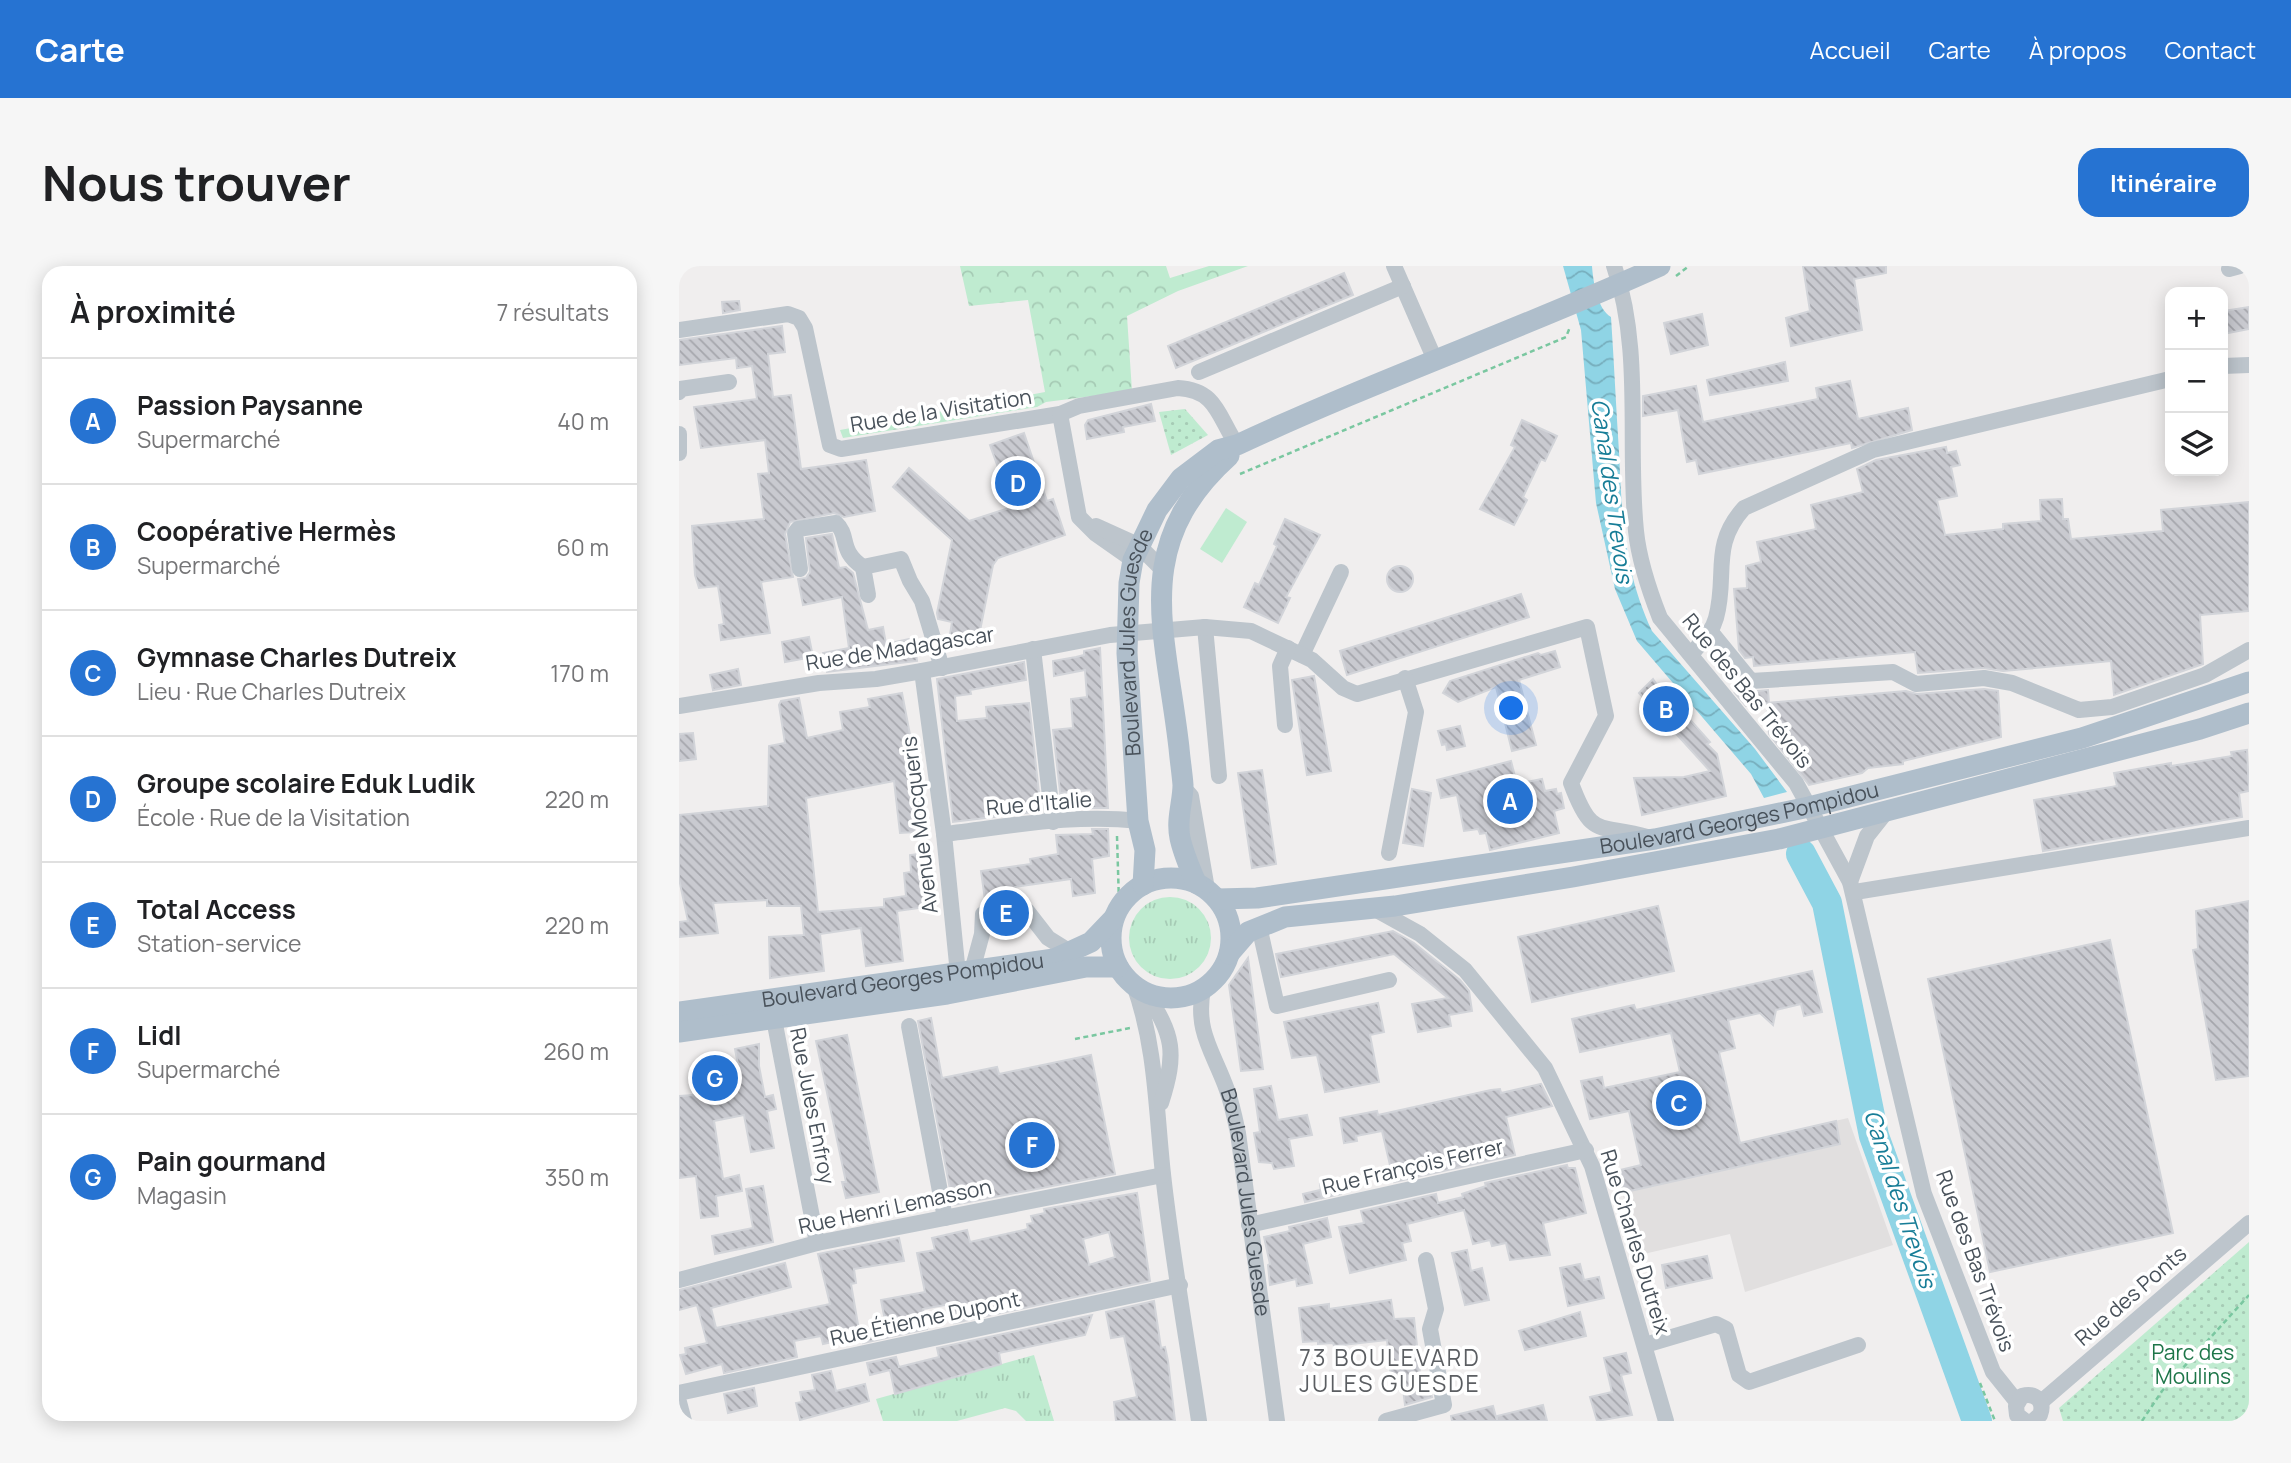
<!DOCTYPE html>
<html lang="fr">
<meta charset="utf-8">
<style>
body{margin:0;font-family:Manrope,sans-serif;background:#f6f6f6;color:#202124}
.controls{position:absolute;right:21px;top:21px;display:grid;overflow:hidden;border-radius:14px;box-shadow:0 4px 18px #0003}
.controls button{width:63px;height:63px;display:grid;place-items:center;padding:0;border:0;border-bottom:2px solid #e0e0e0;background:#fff;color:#202124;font:35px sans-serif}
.you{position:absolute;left:833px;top:443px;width:24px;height:24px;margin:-18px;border:5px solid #fff;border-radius:50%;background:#1a73e8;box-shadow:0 0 0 10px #1a73e833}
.badge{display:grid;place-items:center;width:46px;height:46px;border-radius:50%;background:#2673d2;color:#fff;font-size:23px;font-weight:700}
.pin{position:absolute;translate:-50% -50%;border:4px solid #fff;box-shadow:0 2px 7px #0006}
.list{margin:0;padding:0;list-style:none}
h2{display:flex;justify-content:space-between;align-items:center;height:91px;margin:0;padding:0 28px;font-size:30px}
h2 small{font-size:23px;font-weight:400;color:#757577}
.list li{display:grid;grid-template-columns:46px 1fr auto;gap:21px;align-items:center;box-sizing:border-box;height:126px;padding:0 28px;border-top:2px solid #e0e0e0}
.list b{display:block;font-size:26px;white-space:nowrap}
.list p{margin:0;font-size:23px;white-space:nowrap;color:#757577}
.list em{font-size:23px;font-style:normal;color:#757577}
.icon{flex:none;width:38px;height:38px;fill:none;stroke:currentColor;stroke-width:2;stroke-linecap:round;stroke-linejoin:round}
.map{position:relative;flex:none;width:1570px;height:1155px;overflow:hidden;border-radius:21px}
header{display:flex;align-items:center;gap:42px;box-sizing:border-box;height:98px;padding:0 35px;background:#2673d2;color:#fff}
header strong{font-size:33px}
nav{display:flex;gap:38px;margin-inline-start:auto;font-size:24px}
.intro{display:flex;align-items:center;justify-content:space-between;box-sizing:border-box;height:168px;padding:0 42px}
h1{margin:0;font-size:49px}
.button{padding:18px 32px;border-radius:21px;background:#2673d2;color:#fff;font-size:24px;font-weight:700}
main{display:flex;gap:42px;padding:0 42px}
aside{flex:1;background:#fff;border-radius:21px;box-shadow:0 4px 18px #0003}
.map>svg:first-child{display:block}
.education{fill:#e1dfdf}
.grass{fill:url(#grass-tufts)}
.forest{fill:url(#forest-crowns)}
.park{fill:url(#park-dots)}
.garden{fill:#bfebd0}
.water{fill:url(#water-waves)}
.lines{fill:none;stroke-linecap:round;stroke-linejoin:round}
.river{stroke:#8fd4e5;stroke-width:30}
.building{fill:url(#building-back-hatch);stroke:#d2d4d9;stroke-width:2;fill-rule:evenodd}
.path{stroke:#7ac7a0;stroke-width:2.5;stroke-dasharray:5 3.5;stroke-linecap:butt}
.minor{stroke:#bdc5cc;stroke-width:16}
.major{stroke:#afbecb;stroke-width:21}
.labels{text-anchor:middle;stroke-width:7;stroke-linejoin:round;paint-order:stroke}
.street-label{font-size:21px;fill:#48515a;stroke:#fff}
.park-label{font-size:21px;fill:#1e7649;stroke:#fff}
.water-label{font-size:23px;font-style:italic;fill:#177d97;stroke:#fff}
.neighbourhood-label{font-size:23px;letter-spacing:2px;fill:#5b5e62;stroke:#fff}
</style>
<header>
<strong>Carte</strong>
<nav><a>Accueil</a><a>Carte</a><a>À propos</a><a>Contact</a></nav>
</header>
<div class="intro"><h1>Nous trouver</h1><a class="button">Itinéraire</a></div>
<main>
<aside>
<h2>À proximité<small>7 résultats</small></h2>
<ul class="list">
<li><span class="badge">A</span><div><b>Passion Paysanne</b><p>Supermarché</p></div><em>40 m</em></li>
<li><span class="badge">B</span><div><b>Coopérative Hermès</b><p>Supermarché</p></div><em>60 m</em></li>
<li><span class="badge">C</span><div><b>Gymnase Charles Dutreix</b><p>Lieu · Rue Charles Dutreix</p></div><em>170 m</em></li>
<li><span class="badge">D</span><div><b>Groupe scolaire Eduk Ludik</b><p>École · Rue de la Visitation</p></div><em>220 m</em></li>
<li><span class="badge">E</span><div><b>Total Access</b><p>Station-service</p></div><em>220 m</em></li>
<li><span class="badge">F</span><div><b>Lidl</b><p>Supermarché</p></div><em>260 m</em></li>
<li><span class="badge">G</span><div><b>Pain gourmand</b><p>Magasin</p></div><em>350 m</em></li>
</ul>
</aside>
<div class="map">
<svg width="1570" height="1155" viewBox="0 0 1570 1155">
<defs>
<pattern id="grass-tufts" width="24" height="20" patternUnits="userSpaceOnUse" patternTransform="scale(1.75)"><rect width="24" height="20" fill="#bfebd0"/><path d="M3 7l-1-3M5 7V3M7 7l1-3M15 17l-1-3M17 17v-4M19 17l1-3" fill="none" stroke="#a6cbb5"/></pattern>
<pattern id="forest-crowns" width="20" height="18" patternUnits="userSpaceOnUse" patternTransform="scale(1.75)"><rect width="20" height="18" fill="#bfebd0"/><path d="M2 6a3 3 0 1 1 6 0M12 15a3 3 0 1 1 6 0" fill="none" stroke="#a6cbb5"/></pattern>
<pattern id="park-dots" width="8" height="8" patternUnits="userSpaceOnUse" patternTransform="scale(1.75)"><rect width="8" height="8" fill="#bfebd0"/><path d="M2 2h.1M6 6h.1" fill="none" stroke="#a6cbb5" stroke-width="1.8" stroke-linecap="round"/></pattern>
<pattern id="water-waves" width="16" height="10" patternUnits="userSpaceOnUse" patternTransform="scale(1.75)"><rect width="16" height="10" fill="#8fd4e5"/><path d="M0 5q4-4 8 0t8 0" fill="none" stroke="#77aebd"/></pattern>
<pattern id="building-back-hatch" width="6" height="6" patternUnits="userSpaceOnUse" patternTransform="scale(1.75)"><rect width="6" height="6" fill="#c9cad0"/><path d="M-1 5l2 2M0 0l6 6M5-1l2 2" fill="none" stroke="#a5a6ac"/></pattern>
</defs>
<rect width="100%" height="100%" fill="#f0eeee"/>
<!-- education -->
<polygon class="education" points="1169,852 1214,979 1066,1026 1051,968 956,990 953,980 957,974 937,905"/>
<!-- grass -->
<g class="grass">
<circle cx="491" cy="672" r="41"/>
<polygon points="355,1089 375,1155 347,1155 337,1145 326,1142 278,1155 204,1155 197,1133"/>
</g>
<!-- forest -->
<polygon class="forest" points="281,0 487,0 491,12 530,0 569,0 499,25 448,50 453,125 367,136 358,141 164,172 161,164 366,126 349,34 290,40"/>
<!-- park -->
<g class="park">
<polygon points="506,143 529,169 492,189 480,146"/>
<polygon points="1570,976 1570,1155 1384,1155 1380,1142"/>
</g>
<!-- garden -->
<polygon class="garden" points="547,242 568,256 543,297 521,283"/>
<!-- water -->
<path class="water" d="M884 0H913C914 14 918 43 932 51 935 96 937 141 940 186 943 252 945 305 973 365L1076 483 1108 526 1085 532 1072 508 958 375 936 323 917 237 902 64Z"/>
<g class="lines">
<!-- river -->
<polyline class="river" points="1122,588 1148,637 1195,870 1298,1155"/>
</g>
<!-- building -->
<g class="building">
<polygon points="1124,0 1207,0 1207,7 1175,13 1183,64 1112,80 1107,52 1131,45"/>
<polygon points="665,7 674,29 497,102 489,80"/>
<polygon points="60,35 61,44 44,47 43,36"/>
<polygon points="1570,41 1570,63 1544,68 1544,45"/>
<polygon points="1023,48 1029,79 992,88 985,57"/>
<polygon points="103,60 106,86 89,88 94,131 112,129 122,203 187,194 196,245 165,251 155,247 111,256 106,268 114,311 82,316 91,367 42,374 40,359 45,358 39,320 20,322 16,309 13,260 85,253 79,208 90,207 86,174 22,182 15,141 78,133 73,100 58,102 57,92 0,99 0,74"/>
<polygon points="1106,96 1109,115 1031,129 1028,114"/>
<polygon points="1171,115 1179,153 1229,142 1233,164 1173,182 1172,177 1020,208 1017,194 1008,196 999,144 964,150 964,130 1017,120 1024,156 1139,133 1137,122"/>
<polygon points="472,138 476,155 444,161 445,166 408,173 406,159 409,154"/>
<polygon points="843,154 878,170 866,195 862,193 844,231 848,234 835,259 801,243 836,181 832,179"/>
<polygon points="345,167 368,235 374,233 386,269 319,292 314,299 298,380 270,375 273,356 259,353 258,347 273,274 214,221 230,202 290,255 333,241 311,179"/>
<polygon points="1267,181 1268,187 1277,185 1281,199 1272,201 1278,230 1258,234 1266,269 1324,263 1324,258 1362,255 1361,234 1383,233 1384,253 1389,253 1392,273 1484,265 1482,244 1570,236 1570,345 1521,349 1524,398 1435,429 1432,395 1324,405 1304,402 1239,407 1236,386 1075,400 1074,391 1066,392 1060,384 1055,323 1068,322 1067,300 1082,296 1078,276 1137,263 1132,239 1184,226 1178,203 1197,194"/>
<polygon points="606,253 641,269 607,331 611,332 599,357 565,341 576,317 580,319 598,280 595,278"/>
<polygon points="153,268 160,302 167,301 174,307 189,364 204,361 207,378 235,372 238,395 148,406 144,387 170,382 163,331 124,339 119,313 127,312 131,306 127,272"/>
<circle cx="721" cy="313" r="13"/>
<polygon points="842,328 850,351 668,409 661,385"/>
<polygon points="130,371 134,391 106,396 103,376"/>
<polygon points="421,382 429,542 413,542 412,524 383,527 383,543 374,464 394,462 392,433 408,431 406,404 375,410 374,395 397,391 405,389 405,385"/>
<polygon points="876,385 881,401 840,414 857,479 833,485 817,421 779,436 764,427 771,415 859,387 862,389"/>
<polygon points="345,396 347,414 291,424 292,428 276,430 278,455 308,452 307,441 350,437 362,545 274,556 258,413"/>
<polygon points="59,403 62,419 34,424 31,409"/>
<polygon points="635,410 652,505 628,509 613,414"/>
<polygon points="974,413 987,432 991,431 1031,476 1028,478 1038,488 1047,530 963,549 955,512 1005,511 1031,505 960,427"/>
<polygon points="1305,423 1319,425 1322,471 1224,495 1224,498 1189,502 1183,507 1130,519 1090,468 1088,437 1227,425 1238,428"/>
<polygon points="1089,424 1090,437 1067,440 1056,427"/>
<polygon points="223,427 237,500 241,559 235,560 236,566 221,567 215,515 127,532 139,646 205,641 205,633 227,630 225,607 232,606 231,589 246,587 255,640 218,645 224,695 187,700 182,662 141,668 145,705 91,712 90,671 125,669 122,640 88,640 88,634 34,637 39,667 0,671 0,656 9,655 0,613 0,549 89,540 90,480 106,477 100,439 102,435 120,432 128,472 164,464 161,446 191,441 189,433"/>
<polygon points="781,460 786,480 768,484 767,478 763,479 759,465"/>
<polygon points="14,467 17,493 0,495 0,468"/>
<polygon points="1568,484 1570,525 1560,527 1563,551 1364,585 1355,534 1438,520 1435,507 1492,497 1492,500 1553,490 1552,486"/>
<polygon points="832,495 838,518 863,513 866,525 877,523 878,528 882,527 885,542 875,545 880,567 811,584 807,567 801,568 799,563 785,565 778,529 762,532 758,514"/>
<polygon points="583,504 597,598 573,602 559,507"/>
<polygon points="733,523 752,527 744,580 724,577"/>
<polygon points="413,563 429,563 430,590 413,593 416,627 394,630 392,613 336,621 337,635 306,634 302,605 352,598 351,593 379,588 377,569 414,568"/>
<polygon points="1570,635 1570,810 1537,814 1514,684 1519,683 1517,645"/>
<polygon points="979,640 995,705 853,736 839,671"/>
<polygon points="340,656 341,665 318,669 316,658"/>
<polygon points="714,665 735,677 781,714 790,725 793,745 770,749 772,760 739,766 733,738 769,732 715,688 602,711 597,688"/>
<polygon points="1431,674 1494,967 1311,1006 1249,713"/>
<polygon points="569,692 584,803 562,805 550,719"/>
<polygon points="1133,705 1143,746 1125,750 1122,738 1097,744 1094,759 1081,747 1049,754 1056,782 1040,786 1061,877 1157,855 1161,878 942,927 937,905 962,899 950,845 911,853 902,815 923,811 925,822 1001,806 992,767 901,786 893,753 955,739 957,744"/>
<polygon points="699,737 705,766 691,769 700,816 646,826 638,789 613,792 605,756"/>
<polygon points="252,752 263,812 318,801 320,808 412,789 436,908 274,939 239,755"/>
<polygon points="168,769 200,926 167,932 163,916 167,916 137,775"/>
<polygon points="80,778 80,800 86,831 94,829 97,843 88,845 95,882 72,886 65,849 35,855 44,913 60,909 63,925 37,930 39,950 22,952 17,910 0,912 0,830 30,828 27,808 52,804 52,800 59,799 56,783"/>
<polygon points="862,818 873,840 827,851 836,889 715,916 703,865 677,870 678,875 665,877 661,852 698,845 699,849 812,824 821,823 822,827"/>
<polygon points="592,820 599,854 628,849 633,869 610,873 615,900 595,903 593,897 580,896 575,867 581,866 575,823"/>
<polygon points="888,899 889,902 896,902 907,947 864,957 871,989 831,994 827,977 813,980 811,974 794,978 785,944 728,958 732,975 723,977 727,994 671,1007 660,961 685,957 682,945 757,928 759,937 784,931 783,928 807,920 806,917"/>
<polygon points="658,914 662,928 643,932 641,918"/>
<polygon points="84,920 94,976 36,988 33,970 74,962 67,923"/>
<polygon points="641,924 643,932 626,936 624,928"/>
<path d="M458 927 471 1015 275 1057 271 1038 244 1043 248 1063 184 1077 181 1065 207 1060 202 1034 246 1026 238 987 256 984 253 972 288 964 291 976 349 963 348 958 354 957 352 950 366 947 365 943ZM430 966 436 991 410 999 404 973Z"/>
<polygon points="648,952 652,971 624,978 633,1017 618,1020 617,1013 591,1019 589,999 591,998 585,971 611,965 610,961"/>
<polygon points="220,972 225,995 175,1003 177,1017 172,1018 181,1070 144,1078 142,1070 115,1075 118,1091 45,1107 43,1098 7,1108 1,1089 7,1088 6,1082 28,1077 18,1039 0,1044 0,1024 106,997 112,1021 32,1042 37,1062 151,1038 139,988"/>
<polygon points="788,984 792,1005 803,1002 810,1034 786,1039 773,987"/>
<polygon points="1028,990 1033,1012 987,1022 983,999"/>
<polygon points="901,998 905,1014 920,1011 925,1032 889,1040 881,1002"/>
<polygon points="712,1034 715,1053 735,1052 741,1107 746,1107 753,1131 726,1139 724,1123 719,1124 717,1110 712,1111 708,1074 655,1080 654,1077 639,1078 639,1075 624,1076 620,1042 650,1038 650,1043"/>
<polygon points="475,1035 482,1082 486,1081 489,1095 496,1155 437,1155 435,1136 458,1131 445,1070 432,1072 427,1046"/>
<polygon points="901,1046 907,1070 846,1084 840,1065"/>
<polygon points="413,1049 406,1069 320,1087 322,1098 216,1128 211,1104 191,1109 188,1097 217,1091 220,1101 260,1091 258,1082"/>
<polygon points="947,1087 952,1107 942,1109 953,1149 918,1155 911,1131 933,1126 925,1092"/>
<polygon points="152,1105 157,1125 186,1118 190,1135 121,1154 117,1137 123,1136 121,1126 136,1124 133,1109"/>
<polygon points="75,1122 78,1140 49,1147 45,1128"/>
<polygon points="864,1139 868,1155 818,1155 818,1150"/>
<polygon points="814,1140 818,1155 773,1155 772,1150"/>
</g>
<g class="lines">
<!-- path -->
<g class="path">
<polyline points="997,10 1010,0"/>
<polyline points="561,208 887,71 891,61"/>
<polyline points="438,570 440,637"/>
<polyline points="396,773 451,762"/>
<polyline points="1301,1117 1316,1155"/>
<polyline points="1463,1155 1483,1125 1570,1029"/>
</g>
<!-- minor -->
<g class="minor">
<polyline points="715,0 756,94"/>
<path d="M935 0C964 84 948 178 957 265 960 295 970 324 981 352L1117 517 1171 616 1245 928 1314 1106 1338 1136"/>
<polyline points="1550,3 1561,0"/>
<path d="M0 64 109 48 120 52 126 62 151 179 162 183 381 148 400 140 499 122C538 124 539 151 558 179"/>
<polyline points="1544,100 1570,99"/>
<polyline points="520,106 724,20"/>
<polyline points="0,126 1,123 50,116"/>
<polyline points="381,148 400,251 417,268 454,294"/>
<polyline points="0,168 0,187"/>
<polyline points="417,260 459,279 482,302"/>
<path d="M121 303 116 267 119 263 157 257C171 270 159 284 184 301"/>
<polyline points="189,329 184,301 222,293 231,315 243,335 263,402"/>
<polyline points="526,361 540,510"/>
<polyline points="1032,366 1072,415 1214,406 1237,418 1305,412 1333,417 1400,444 1433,441 1526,409 1570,384"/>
<polyline points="354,383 374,556"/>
<polyline points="623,389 662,306"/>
<path d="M1012 389C1021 377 1033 367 1037 352 1049 309 1031 280 1065 242L1194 184 1491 113"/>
<polyline points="243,405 265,568 279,708"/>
<path d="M0 440 140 417 197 413 243 405 431 369 526 361 572 365 633 394 664 422 678 428 908 361 927 450 892 517C913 574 919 557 968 571"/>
<polyline points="606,459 601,400 609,382"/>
<polyline points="504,521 512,530 528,623"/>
<path d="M265 568C328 561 395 547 459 555"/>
<polyline points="710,587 737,446 726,412"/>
<polyline points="1171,616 1188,570 1207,546"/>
<polyline points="1176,626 1570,562"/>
<polyline points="694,642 741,668 786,704 866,802 913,900 987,1155"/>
<polyline points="580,660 598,740 710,714"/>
<polyline points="293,705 303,668 304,648 348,645 369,672 393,687"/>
<path d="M455 719C477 780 477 844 484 908 493 990 508 1073 520 1155"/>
<path id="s1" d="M524 723C516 766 534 785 548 824 553 838 556 853 559 867L598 1155"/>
<path d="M466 726C495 769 498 787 482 837"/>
<polyline points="95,753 138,977"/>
<polyline points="230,760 266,952"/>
<polyline points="570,959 907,884"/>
<polyline points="0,1014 138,977 484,909"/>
<polyline points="966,1079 1037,1058 1047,1063 1060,1109 1070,1116 1179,1079"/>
<polyline points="0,1127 501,1019"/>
<polyline points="0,1136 5,1155"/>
<polyline points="1362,1136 1570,957"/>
<polyline points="707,1155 765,1139 751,1063 757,1043 747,994"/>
<path d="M1346 1155 1338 1149 1337 1140 1343 1130C1357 1126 1366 1136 1361 1149L1354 1155"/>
</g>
<!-- major -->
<g class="major">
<circle cx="492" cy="672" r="60"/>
<path d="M517 617C511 602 504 587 501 572 497 553 504 536 504 519 503 506 501 494 500 482 487 365 450 280 550 190"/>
<path id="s2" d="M464 619 466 584 459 555 448 387 450 317 454 294 478 244 502 212 539 184 558 179C697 114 842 63 981 0"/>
<path id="s3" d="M539 633 578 632 976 573 1130 541 1403 472 1570 416"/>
<polyline points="550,688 569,666 606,651 716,640 894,611 1100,573 1521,463 1570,447"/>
<path id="s4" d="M0 746 375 693 412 676 434 653"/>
<polyline points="0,766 268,728 407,701 439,701"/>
</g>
</g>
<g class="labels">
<!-- street labels -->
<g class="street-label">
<text transform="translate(262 145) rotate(-9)" y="7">Rue de la Visitation</text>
<text dy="7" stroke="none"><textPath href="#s2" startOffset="245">Boulevard Jules Guesde</textPath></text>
<text transform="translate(221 383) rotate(-9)" y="7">Rue de Madagascar</text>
<text transform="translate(1068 425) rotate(51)" y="7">Rue des Bas Trévois</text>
<text transform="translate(360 538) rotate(-5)" y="7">Rue d'Italie</text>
<text dy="7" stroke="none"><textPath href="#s3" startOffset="528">Boulevard Georges Pompidou</textPath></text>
<text transform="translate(241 559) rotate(-97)" y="7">Avenue Mocqueris</text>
<text dy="7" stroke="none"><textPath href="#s4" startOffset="226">Boulevard Georges Pompidou</textPath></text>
<text transform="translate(133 840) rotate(79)" y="7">Rue Jules Enfroy</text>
<text transform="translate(734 901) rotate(-13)" y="7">Rue François Ferrer</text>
<text dy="7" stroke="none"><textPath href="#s1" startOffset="220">Boulevard Jules Guesde</textPath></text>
<text transform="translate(216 941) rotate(-12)" y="7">Rue Henri Lemasson</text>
<text transform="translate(956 976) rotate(73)" y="7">Rue Charles Dutreix</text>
<text transform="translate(1296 995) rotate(70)" y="7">Rue des Bas Trévois</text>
<text transform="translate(1452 1030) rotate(-41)" y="7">Rue des Ponts</text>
<text transform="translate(246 1053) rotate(-12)" y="7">Rue Étienne Dupont</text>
</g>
<!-- park labels -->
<g class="park-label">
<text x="1514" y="1094">Parc des<tspan x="1514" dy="24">Moulins</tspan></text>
</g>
<!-- water labels -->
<g class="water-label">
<text transform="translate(933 225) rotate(82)" y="8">Canal des Trevois</text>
<text transform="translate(1221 933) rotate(72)" y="8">Canal des Trevois</text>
</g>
<!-- neighbourhood labels -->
<g class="neighbourhood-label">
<text x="711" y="1100">73 BOULEVARD<tspan x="711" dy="26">JULES GUESDE</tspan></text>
</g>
</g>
</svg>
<div class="controls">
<button>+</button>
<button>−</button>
<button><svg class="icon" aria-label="layers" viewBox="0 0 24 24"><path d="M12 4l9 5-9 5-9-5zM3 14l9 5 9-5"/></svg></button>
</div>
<div class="you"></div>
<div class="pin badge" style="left:831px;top:535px">A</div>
<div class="pin badge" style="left:987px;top:443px">B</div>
<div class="pin badge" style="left:1000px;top:837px">C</div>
<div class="pin badge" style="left:339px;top:217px">D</div>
<div class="pin badge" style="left:327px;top:647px">E</div>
<div class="pin badge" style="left:353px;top:879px">F</div>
<div class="pin badge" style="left:36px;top:812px">G</div>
</div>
</main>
